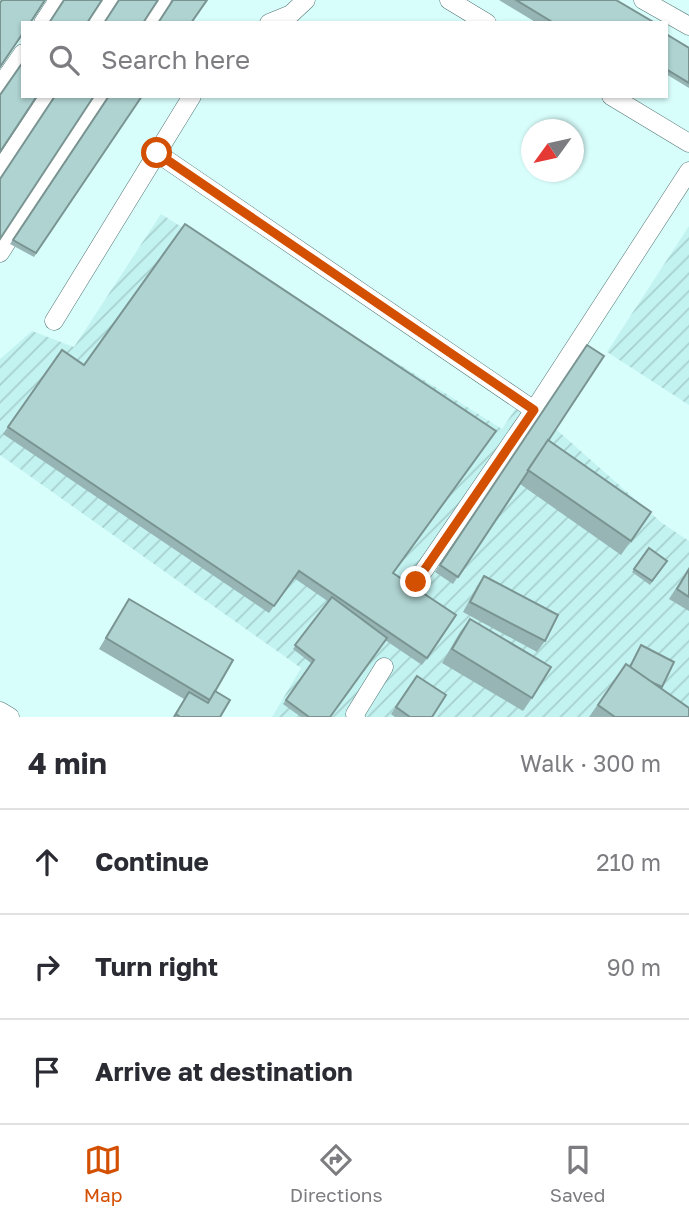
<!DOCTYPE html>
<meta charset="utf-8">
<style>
body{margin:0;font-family:"Golos Text",sans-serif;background:#f7f7f7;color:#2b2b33}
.compass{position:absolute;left:521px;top:119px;width:63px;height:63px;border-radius:50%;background:#fff;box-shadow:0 2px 5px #0004;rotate:237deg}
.stop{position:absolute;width:21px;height:21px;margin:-16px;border:5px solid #d34f01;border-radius:50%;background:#fff}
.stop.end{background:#d34f01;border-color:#fff;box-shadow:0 2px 7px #0008}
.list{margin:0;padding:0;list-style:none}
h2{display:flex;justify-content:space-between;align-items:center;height:91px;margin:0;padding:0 28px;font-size:30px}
h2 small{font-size:23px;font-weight:400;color:#7c7c81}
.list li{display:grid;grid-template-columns:46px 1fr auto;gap:21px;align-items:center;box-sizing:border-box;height:105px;padding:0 28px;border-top:2px solid #e1e1e2}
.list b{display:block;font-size:26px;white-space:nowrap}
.list em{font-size:23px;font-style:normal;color:#7c7c81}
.icon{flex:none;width:38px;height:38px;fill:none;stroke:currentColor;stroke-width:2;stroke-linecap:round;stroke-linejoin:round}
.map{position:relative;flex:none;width:689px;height:717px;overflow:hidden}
.search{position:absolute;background:#fff;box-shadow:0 2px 5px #0004;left:21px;right:21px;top:21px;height:77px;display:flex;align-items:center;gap:18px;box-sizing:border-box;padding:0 24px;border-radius:0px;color:#7c7c81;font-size:26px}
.sheet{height:406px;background:#fff}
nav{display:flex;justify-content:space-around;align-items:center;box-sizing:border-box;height:98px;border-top:2px solid #e1e1e2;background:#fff;font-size:19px;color:#7c7c81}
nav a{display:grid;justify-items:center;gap:4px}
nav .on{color:#d34f01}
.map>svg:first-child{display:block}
.industrial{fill:url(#industrial-furrows)}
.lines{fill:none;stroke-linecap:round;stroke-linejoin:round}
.minor-casing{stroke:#537574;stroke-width:19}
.minor{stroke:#fff;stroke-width:18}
.wall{fill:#96b5b4}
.building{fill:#aed3d1;stroke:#7a9492;stroke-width:2}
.route{stroke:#d34f01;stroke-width:9}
</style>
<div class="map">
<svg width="689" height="717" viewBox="0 0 689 717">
<defs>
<pattern id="industrial-furrows" width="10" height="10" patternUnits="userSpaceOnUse" patternTransform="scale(1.75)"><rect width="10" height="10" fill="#c3f3f1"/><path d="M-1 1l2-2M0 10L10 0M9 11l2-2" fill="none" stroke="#a6d0ce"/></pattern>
</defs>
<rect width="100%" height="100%" fill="#d8fefc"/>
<!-- industrial -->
<g class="industrial">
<polygon points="161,214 502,429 522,399 662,523 689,541 689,717 272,717 301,668 0,455 0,359 32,331 74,347"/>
<polygon points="689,226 689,405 607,352"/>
</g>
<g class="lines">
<defs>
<g id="minor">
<polyline points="449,0 487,23"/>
<polyline points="643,0 689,26"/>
<polyline points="43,23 58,0"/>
<polyline points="98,23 113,0"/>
<polyline points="148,23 162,0"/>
<polyline points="269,23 291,14 306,0"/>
<polyline points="0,86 23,53"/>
<polyline points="611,96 689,143"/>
<polyline points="157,153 534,410"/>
<polyline points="0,170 49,96"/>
<polyline points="0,253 100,96"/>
<polyline points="54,321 192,96"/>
<polyline points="416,582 534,410 689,171"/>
<polyline points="0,711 10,717"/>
<polyline points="356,717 355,714 384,667"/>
</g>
</defs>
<!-- minor casing -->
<use href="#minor" class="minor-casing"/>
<!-- minor -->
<use href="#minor" class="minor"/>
</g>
<!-- wall -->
<g class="wall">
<polygon points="499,0 616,0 655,23 537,23"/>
<polygon points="666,34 689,48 689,88 666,74"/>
<polygon points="108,96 142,96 34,257 10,244"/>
<polygon points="587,345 548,441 651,512 621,555 520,484 453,584 435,572"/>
<polygon points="62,350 456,615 422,665 385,640 330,717 301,717 283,704 311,663 293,649 329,602 294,578 269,613 3,434"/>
<polygon points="649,548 667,561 650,585 632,572"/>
<polygon points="689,568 689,611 669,599"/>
<polygon points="484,576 545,641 537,652 463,612 477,586"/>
<polygon points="129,599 215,691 220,717 173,717 184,699 99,649"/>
<polygon points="470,619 532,698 523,711 442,663 460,632"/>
<polygon points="641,645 674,662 661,689 689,717 589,717 626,664 630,667"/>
<polygon points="417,676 432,717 395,717 391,714"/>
</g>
<!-- building -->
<g class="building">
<polygon points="2,0 45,0 30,23 23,23 23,33 0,67 0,3"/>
<polygon points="64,0 102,0 87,23 49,23"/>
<polygon points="119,0 158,0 143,23 104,23"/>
<polygon points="173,0 207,0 191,23 158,23"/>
<polygon points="516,0 616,0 655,23 554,23"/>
<polygon points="666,34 689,48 689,83 666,69"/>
<polygon points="23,62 23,96 37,96 0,152 0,95"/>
<polygon points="55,96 94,96 0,239 0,179"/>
<polygon points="109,96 142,96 36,253 13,240"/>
<polygon points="185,224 496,431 393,573 456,615 427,658 299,571 274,606 8,427 62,350 84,365"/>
<polygon points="587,345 604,356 548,441 528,470 529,470 458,577 440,565"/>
<polygon points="548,440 651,512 631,541 528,470"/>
<polygon points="649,548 667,561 652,581 634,569"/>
<polygon points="689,569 689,597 677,589"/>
<polygon points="484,576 558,615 545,641 470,602"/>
<polygon points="332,597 387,638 330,717 309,717 286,700 314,660 295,645"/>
<polygon points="129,599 233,660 210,700 106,638"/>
<polygon points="470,619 551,667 532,698 452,649"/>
<polygon points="641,645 674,662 662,687 649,681 630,667"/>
<polygon points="626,664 689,708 689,717 615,717 598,705"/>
<polygon points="417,676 446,695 432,717 410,717 396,707"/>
<polygon points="215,691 230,700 220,717 180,717 176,714 174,717 189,692 208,703"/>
</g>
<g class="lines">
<!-- route -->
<polyline class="route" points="157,153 534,410 416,582"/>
</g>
</svg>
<svg class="compass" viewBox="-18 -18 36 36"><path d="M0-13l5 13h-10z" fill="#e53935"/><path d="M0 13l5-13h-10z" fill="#7c7c81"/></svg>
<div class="stop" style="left:157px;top:153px"></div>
<div class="stop end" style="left:416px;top:582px"></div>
<div class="search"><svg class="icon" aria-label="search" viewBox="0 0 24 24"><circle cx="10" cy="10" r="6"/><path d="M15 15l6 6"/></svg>Search here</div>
</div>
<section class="sheet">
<h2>4 min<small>Walk · 300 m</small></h2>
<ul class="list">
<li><svg class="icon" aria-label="ahead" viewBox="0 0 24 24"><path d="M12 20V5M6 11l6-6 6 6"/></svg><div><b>Continue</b></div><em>210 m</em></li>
<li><svg class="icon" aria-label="right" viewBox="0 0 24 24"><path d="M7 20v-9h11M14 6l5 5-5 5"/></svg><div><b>Turn right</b></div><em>90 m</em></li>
<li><svg class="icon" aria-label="arrive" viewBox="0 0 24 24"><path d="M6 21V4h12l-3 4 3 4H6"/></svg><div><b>Arrive at destination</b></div></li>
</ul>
</section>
<nav>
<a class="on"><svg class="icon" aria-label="map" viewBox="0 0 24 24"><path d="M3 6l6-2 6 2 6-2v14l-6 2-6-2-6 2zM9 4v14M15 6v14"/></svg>Map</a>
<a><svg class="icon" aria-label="directions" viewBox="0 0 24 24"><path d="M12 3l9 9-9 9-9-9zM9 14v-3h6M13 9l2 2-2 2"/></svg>Directions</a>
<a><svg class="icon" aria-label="saved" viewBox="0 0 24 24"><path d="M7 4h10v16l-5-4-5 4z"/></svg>Saved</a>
</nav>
